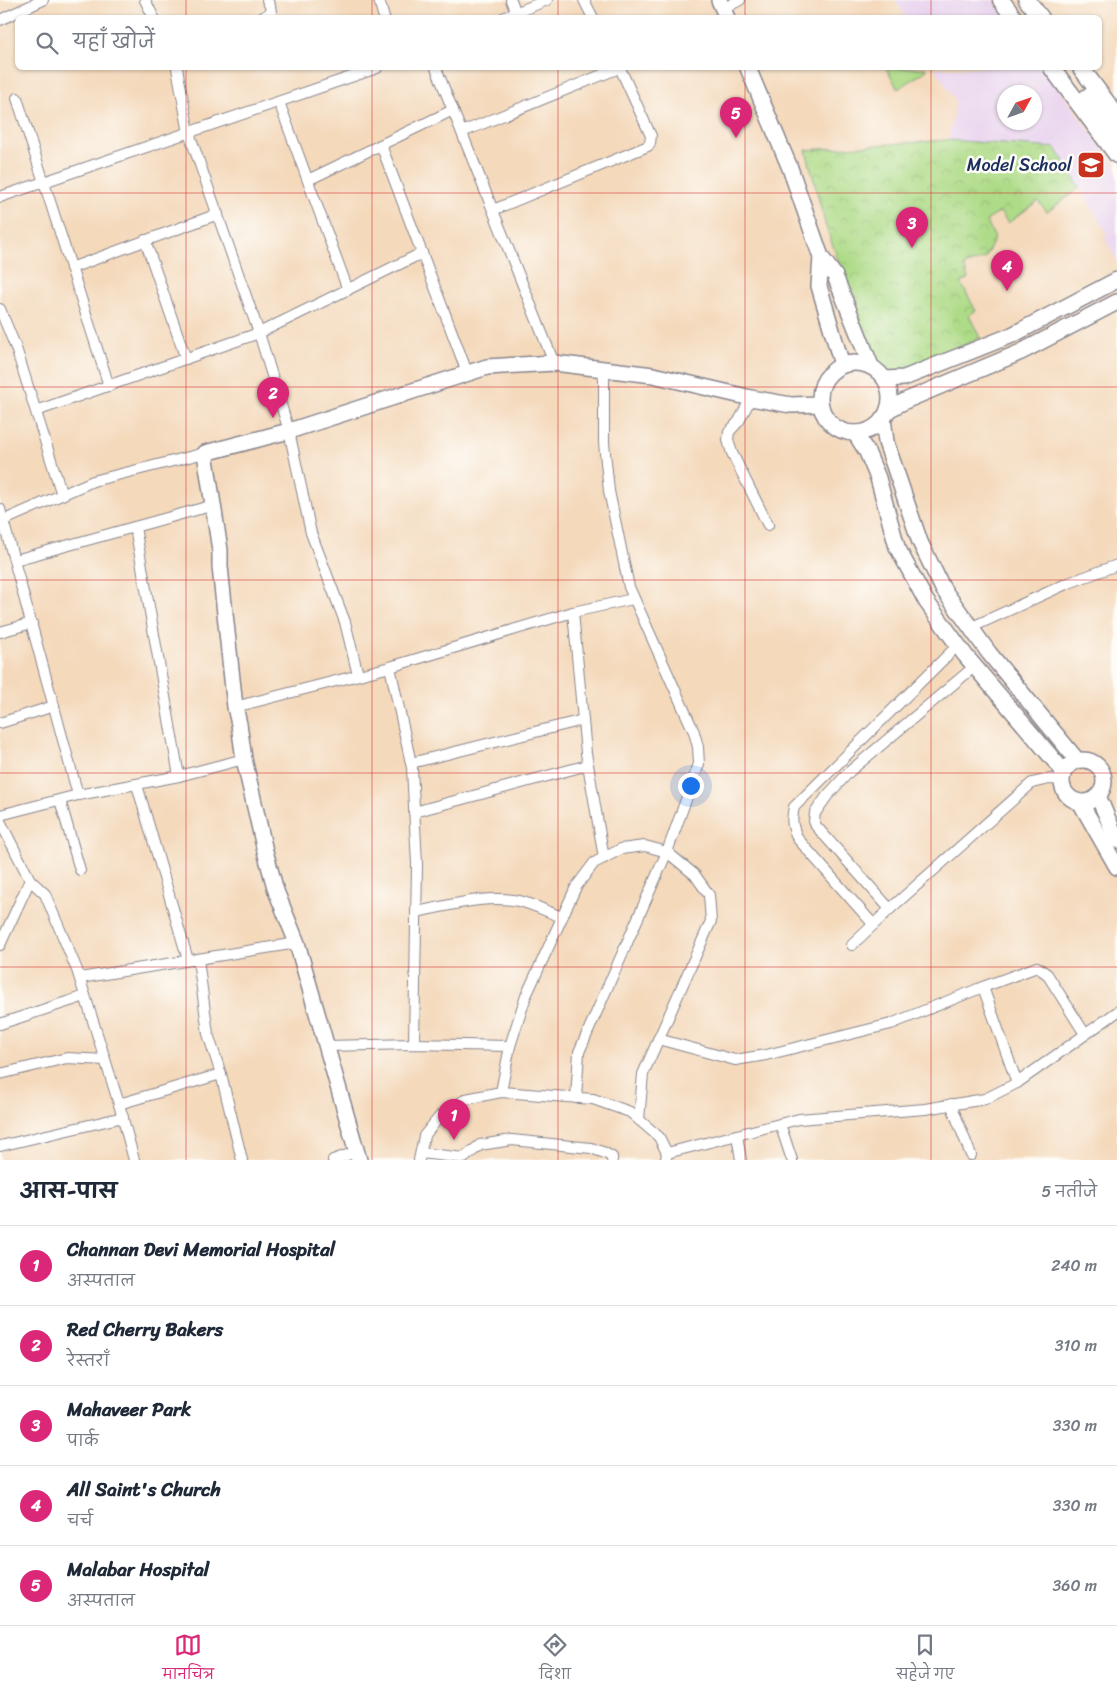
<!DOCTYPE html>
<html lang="hi">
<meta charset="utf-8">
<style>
body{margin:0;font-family:Sriracha,"Playpen Sans Deva",sans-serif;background:#f6f6f7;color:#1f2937}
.compass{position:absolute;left:997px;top:85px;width:45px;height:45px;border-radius:50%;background:#fff;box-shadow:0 1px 4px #0004;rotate:50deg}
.you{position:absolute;left:690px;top:785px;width:18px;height:18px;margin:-12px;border:4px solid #fff;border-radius:50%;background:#1a73e8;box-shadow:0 0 0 8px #1a73e833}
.badge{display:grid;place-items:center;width:32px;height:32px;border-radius:50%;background:#db2777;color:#fff;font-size:16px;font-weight:700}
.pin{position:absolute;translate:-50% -41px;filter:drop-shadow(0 1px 2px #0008)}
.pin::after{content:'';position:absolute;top:26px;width:18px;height:15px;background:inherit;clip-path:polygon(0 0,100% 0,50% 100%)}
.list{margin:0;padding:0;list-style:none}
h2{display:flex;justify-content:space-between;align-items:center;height:65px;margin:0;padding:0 20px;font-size:21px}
h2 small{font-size:16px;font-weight:400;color:#747a83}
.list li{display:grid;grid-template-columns:32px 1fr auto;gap:15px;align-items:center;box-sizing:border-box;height:80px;padding:0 20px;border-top:1px solid #e0e1e3}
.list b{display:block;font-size:19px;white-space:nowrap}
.list p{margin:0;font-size:16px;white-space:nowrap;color:#747a83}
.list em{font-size:16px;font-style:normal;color:#747a83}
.icon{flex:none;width:28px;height:28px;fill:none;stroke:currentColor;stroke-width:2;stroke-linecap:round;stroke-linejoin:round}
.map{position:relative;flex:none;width:1117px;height:1160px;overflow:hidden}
.search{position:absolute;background:#fff;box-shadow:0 1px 4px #0004;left:15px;right:15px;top:15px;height:55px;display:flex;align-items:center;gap:12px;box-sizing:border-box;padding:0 18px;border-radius:8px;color:#747a83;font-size:19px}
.sheet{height:465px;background:#fff}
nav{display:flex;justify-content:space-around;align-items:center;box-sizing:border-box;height:70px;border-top:1px solid #e0e1e3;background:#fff;font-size:14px;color:#747a83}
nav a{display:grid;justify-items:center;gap:2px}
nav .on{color:#db2777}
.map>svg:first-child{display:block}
.built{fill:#e8d2ee;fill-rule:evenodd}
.park{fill:url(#park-crowns);stroke:#648572}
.pitch{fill:#aedb87;stroke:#648572}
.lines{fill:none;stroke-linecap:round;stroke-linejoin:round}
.street-casing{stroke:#88848c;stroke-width:12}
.secondary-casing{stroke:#88848c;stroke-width:18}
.primary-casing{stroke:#88848c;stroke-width:19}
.street{stroke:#fff;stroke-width:10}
.secondary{stroke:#fff;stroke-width:15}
.primary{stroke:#fff;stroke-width:16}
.grid{fill:none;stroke:#d62828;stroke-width:1;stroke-opacity:0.55}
.labels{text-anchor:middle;stroke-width:5;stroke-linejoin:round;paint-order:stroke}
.poi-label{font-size:18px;fill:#1b2f5e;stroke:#fdfcf7;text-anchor:end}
</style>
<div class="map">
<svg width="1117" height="1160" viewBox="0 0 1117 1160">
<defs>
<pattern id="park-crowns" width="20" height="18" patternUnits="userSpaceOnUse" patternTransform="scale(1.25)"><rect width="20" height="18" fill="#aedb87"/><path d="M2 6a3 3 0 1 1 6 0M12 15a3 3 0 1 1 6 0" fill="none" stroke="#95bc77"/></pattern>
</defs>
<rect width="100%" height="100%" fill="#fdfcf7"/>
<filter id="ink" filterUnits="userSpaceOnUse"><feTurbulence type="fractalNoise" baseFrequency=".02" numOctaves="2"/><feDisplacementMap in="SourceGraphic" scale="10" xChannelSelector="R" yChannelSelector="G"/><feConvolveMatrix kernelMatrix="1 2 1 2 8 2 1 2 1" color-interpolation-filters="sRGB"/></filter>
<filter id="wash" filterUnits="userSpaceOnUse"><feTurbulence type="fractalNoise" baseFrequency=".0096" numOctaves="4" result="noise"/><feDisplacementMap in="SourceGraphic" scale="20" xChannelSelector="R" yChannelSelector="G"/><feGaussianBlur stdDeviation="1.12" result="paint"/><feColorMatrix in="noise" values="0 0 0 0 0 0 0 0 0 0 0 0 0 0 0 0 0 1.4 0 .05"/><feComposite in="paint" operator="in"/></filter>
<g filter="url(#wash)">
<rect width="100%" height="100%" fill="#f4d9bb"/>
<!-- built -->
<g class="built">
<polygon points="895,0 993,0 1006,17 905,17"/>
<path d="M935 68H1043L1117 168V261L1104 237 1108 235 1056 148 948 140 956 102ZM1004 92H1034V122H1004Z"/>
</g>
<!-- park -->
<polygon class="park" points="948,140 1056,148 1080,188 1047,212 1038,201 1008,223 1000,212 986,221 995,238 985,258 964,266 968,279 961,283 976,311 969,315 980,338 894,376 876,364 826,227 806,150"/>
<!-- pitch -->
<polygon class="pitch" points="886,68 926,68 927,70 898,89"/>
</g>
<g filter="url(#ink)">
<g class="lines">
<defs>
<g id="street">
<polyline points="145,0 154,18"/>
<polyline points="379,0 384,18"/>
<polyline points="511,0 516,13"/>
<polyline points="584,0 593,18"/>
<polyline points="723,9 740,0"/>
<polyline points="262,18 271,12 270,6 267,0"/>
<polyline points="503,18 547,0"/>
<polyline points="0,20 43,0"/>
<polyline points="177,68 189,133 259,333 289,431 311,533 345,622 358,675"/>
<polyline points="436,68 554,363"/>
<polyline points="17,98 109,386"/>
<polyline points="279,102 348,290"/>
<polyline points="462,132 619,68"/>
<polyline points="381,145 467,372"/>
<polyline points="308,180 453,110"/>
<polyline points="0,197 377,68"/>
<polyline points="493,210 648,146 650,143 651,136 620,68"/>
<polyline points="145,240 186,359"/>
<polyline points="71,268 218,214"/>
<polyline points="0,309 16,348 62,495"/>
<polyline points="751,398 739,421 729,432 728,440 732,453 768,525"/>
<polyline points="36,411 259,333 422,253"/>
<polyline points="0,509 78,795"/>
<polyline points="0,522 93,481 205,453"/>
<polyline points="135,527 179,776"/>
<polyline points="15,560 214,505"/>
<polyline points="573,612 586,753 604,858"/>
<polyline points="970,628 1066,584 1117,565"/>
<polyline points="0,632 32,623"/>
<polyline points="390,667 412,768 417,864 414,1044"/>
<polyline points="235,707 390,667 573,612 633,599"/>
<polyline points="0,723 54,706"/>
<polyline points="411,763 583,720"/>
<polyline points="137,785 188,960"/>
<polyline points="60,800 80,870"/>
<polyline points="414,812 588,765"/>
<polyline points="0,815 78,795 179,776 244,759"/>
<polyline points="0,821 30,880 45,894 77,970 119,1104 134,1160"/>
<polyline points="890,909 816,826 814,821 815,813 827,796 849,772 975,666"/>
<path d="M416 912C449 906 485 894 519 901 533 904 548 912 562 917"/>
<path d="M873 924 798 839C792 827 791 820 794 807L958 645"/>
<polyline points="0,945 30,880"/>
<polyline points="852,945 890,909 1032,783 1049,779 1063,780"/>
<polyline points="198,959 208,1034 221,1074 242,1160"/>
<polyline points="80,978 297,943"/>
<polyline points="983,987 1017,1083"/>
<polyline points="0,1024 85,996"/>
<polyline points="658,1039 735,1060 766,1055 891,1024 983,987 1037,967 1047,974 1085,1034"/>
<polyline points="326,1046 414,1044 510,1046"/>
<polyline points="0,1074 67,1058 105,1060"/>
<polyline points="501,1092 510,1046 526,996 576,887 594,863 621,849 645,846 667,852 695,875 709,895 711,921 643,1074 639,1120"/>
<polyline points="576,1098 579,1052 667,852 699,764 698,747 694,732 629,587 609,491 604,443 604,369"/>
<polyline points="119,1104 221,1074"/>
<polyline points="951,1104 971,1155"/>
<polyline points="780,1124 792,1160"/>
<polyline points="737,1135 741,1160"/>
<polyline points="0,1146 123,1117"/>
<polyline points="421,1153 464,1158 480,1145 512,1140 591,1148 605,1153 612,1157 612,1160"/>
<polyline points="667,1153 799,1119 925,1109 985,1099 1017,1083 1117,1012"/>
<polyline points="333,1160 356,1152"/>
<polyline points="419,1160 424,1136 441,1115 466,1099 501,1092 593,1099 630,1112 659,1137 667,1153 666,1159"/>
</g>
<g id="secondary">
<polyline points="719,0 727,18"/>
<polyline points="748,68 790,168 821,257 835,276 871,366"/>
<polyline points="821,257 819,286 842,365"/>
<circle cx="855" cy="398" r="35"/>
<polyline points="885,379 904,378 1012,335 1117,280"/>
<polyline points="888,410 907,400 1021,352 1117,302"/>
<polyline points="883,418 886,442 920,542 943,589 989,653 1077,760"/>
<polyline points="855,433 867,452 878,478 897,547 926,601 965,655 1064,772"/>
<circle cx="1083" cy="781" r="21"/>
<polyline points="1098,796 1117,840"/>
<polyline points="1080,802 1117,867"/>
<polyline points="359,1160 297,943 276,891 265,851 244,759 239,724 235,707 220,567 220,550 205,453 289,431 487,367 554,363 653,375 751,398 791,405 820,404"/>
</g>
<g id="primary">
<polyline points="1001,0 1014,18"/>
<polyline points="1027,0 1041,18"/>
<polyline points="1052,68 1117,155"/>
<polyline points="1081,68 1117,116"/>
<polyline points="1087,97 1117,137"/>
</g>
</defs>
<!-- street casing -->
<use href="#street" class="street-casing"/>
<!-- secondary casing -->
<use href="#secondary" class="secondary-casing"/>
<!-- primary casing -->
<use href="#primary" class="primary-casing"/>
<!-- street -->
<use href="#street" class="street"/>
<!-- secondary -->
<use href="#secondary" class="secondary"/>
<!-- primary -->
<use href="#primary" class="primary"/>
</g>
</g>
<!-- grid -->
<path class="grid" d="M186 0V18M372 0V18M558 0V18M745 0V18M931 0V18M186 68V1160M372 68V1160M558 68V1160M745 68V1160M931 68V1160M0 193H1117M0 387H1117M0 580H1117M0 773H1117M0 967H1117"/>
<!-- icons -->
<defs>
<symbol id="school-square" viewBox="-11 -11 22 22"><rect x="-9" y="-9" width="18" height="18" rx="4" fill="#c8321e" stroke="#fdfcf7"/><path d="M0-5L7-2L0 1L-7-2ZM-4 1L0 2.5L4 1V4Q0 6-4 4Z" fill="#fff"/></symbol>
</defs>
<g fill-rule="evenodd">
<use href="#school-square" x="1075" y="149" width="32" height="32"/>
</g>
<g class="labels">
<!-- poi labels -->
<g class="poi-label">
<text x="1072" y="171">Model School</text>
</g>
</g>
</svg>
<svg class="compass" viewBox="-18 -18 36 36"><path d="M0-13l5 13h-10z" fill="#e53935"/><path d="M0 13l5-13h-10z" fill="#747a83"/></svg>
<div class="you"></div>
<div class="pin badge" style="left:454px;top:1140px">1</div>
<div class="pin badge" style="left:273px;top:418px">2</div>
<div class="pin badge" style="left:912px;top:248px">3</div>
<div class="pin badge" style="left:1007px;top:291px">4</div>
<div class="pin badge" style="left:736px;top:138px">5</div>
<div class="search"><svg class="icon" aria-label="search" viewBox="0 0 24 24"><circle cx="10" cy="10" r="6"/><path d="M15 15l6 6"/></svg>यहाँ खोजें</div>
</div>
<section class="sheet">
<h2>आस-पास<small>5 नतीजे</small></h2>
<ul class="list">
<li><span class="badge">1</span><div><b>Channan Devi Memorial Hospital</b><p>अस्पताल</p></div><em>240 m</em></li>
<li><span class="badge">2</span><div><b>Red Cherry Bakers</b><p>रेस्तराँ</p></div><em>310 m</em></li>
<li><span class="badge">3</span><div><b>Mahaveer Park</b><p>पार्क</p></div><em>330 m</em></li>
<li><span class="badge">4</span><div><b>All Saint's Church</b><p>चर्च</p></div><em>330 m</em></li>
<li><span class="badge">5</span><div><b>Malabar Hospital</b><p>अस्पताल</p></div><em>360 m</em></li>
</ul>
</section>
<nav>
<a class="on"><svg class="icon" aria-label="map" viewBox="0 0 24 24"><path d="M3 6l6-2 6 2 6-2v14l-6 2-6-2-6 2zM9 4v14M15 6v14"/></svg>मानचित्र</a>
<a><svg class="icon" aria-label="directions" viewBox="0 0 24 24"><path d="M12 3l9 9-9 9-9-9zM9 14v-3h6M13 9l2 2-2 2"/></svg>दिशा</a>
<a><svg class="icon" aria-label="saved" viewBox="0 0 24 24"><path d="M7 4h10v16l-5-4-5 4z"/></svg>सहेजे गए</a>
</nav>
